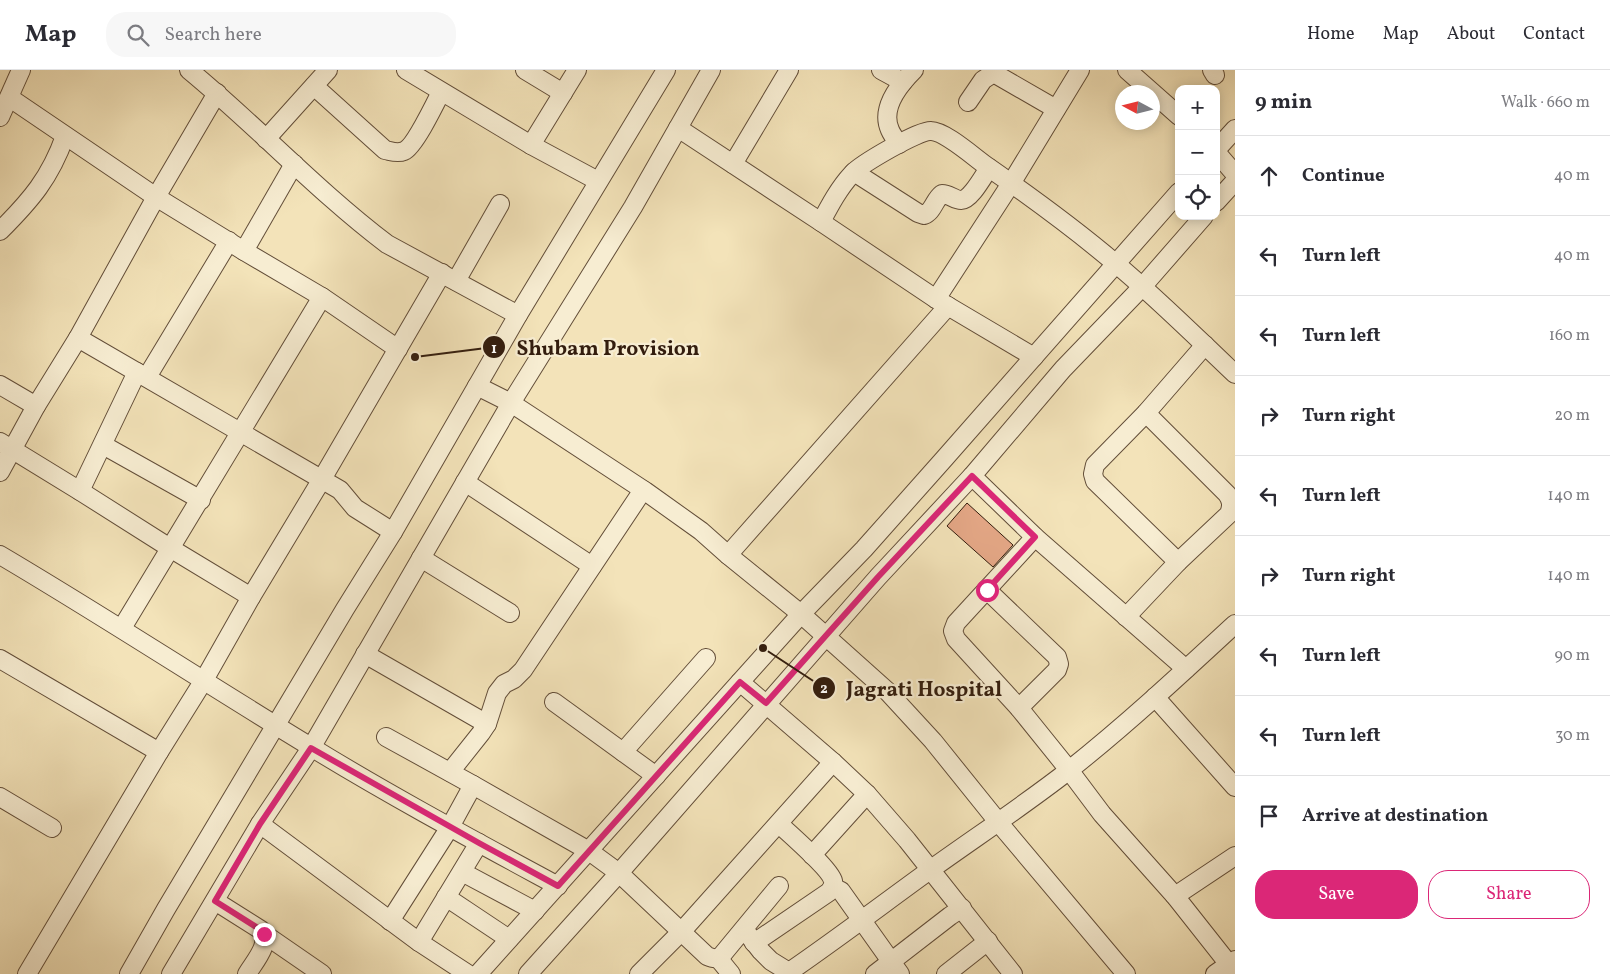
<!DOCTYPE html>
<meta charset="utf-8">
<style>
body{margin:0;font-family:Vollkorn,serif;background:#f7f7f7;color:#2b2b33}
.controls{position:absolute;right:15px;top:15px;display:grid;overflow:hidden;border-radius:10px;box-shadow:0 2px 12px #0003}
.controls button{width:45px;height:45px;display:grid;place-items:center;padding:0;border:0;border-bottom:1px solid #e1e1e2;background:#fff;color:#2b2b33;font:25px sans-serif}
.compass{position:absolute;left:1115px;top:15px;width:45px;height:45px;border-radius:50%;background:#fff;box-shadow:0 2px 12px #0003;rotate:277deg}
.stop{position:absolute;width:15px;height:15px;margin:-11px;border:4px solid #db2777;border-radius:50%;background:#fff}
.stop.end{background:#db2777;border-color:#fff;box-shadow:0 1px 5px #0008}
.list{margin:0;padding:0;list-style:none}
h2{display:flex;justify-content:space-between;align-items:center;height:65px;margin:0;padding:0 20px;font-size:21px}
h2 small{font-size:16px;font-weight:400;color:#7c7c81}
.list li{display:grid;grid-template-columns:32px 1fr auto;gap:15px;align-items:center;box-sizing:border-box;height:80px;padding:0 20px;border-top:1px solid #e1e1e2}
.list b{display:block;font-size:19px;white-space:nowrap}
.list em{font-size:16px;font-style:normal;color:#7c7c81}
.actions{display:flex;gap:10px;padding:15px 20px}
.actions a{flex:1;padding:11px 0;border:1px solid #db2777;border-radius:20px;text-align:center;font-size:18px;color:#db2777}
.actions .main{background:#db2777;color:#fff}
.icon{flex:none;width:28px;height:28px;fill:none;stroke:currentColor;stroke-width:2;stroke-linecap:round;stroke-linejoin:round}
.map{position:relative;flex:none;width:1235px;height:904px;overflow:hidden}
header{display:flex;align-items:center;gap:30px;box-sizing:border-box;height:70px;padding:0 25px;background:#fff;border-bottom:1px solid #e1e1e2}
header strong{font-size:24px}
nav{display:flex;gap:28px;margin-inline-start:auto;font-size:18px}
.search{width:350px;height:45px;background:#f7f7f7;display:flex;align-items:center;gap:12px;box-sizing:border-box;padding:0 18px;border-radius:20px;color:#7c7c81;font-size:19px}
main{display:flex}
aside{flex:1;background:#fff}
.map>svg:first-child{display:block}
.building{fill:#e4a786;stroke:#331d0e}
.lines{fill:none;stroke-linecap:round;stroke-linejoin:round}
.minor-casing{stroke:#634e39;stroke-width:20}
.minor{stroke:#f7edd2;stroke-width:18}
.route{stroke:#db2777;stroke-width:6}
.leader{fill:none;stroke:#331d0e;stroke-width:2}
.callout-dot{fill:#331d0e;stroke:#f7edd2;stroke-width:2}
.mark-label{font-size:15px;text-anchor:middle;font-weight:bold;fill:#fff}
.callout-label{font-size:21px;text-anchor:middle;font-weight:bold;fill:#331d0e;stroke:#f7edd2;stroke-width:4.5;stroke-linejoin:round;paint-order:stroke}
</style>
<header>
<strong>Map</strong>
<div class="search"><svg class="icon" aria-label="search" viewBox="0 0 24 24"><circle cx="10" cy="10" r="6"/><path d="M15 15l6 6"/></svg>Search here</div>
<nav><a>Home</a><a>Map</a><a>About</a><a>Contact</a></nav>
</header>
<main>
<div class="map">
<svg width="1235" height="904" viewBox="0 0 1235 904">
<rect width="100%" height="100%" fill="#f3e3b9"/>
<filter id="stains"><feTurbulence type="fractalNoise" baseFrequency=".004" numOctaves="4"/><feColorMatrix values="0 0 0 0 .2 0 0 0 0 .09 0 0 0 0 .02 0 0 0 .5 -.17"/></filter>
<radialGradient id="worn" r=".72"><stop offset=".6" stop-color="#630" stop-opacity="0"/><stop offset="1" stop-color="#630" stop-opacity=".3"/></radialGradient>
<!-- building -->
<polygon class="building" points="967,433 1013,475 993,497 947,456"/>
<g class="lines">
<defs>
<g id="minor">
<path d="M189 0C257 56 317 121 387 174L518 245"/>
<polyline points="406,0 531,75 598,111"/>
<polyline points="525,0 563,23"/>
<polyline points="881,0 903,12"/>
<polyline points="1127,0 1179,46"/>
<polyline points="1212,0 1215,5"/>
<path d="M314 16 385 80C391 81 397 84 404 81 414 77 435 34 441 22"/>
<polyline points="10,28 156,127 244,181 322,227 398,279"/>
<polyline points="968,32 983,10 992,4 997,5 1056,39"/>
<polyline points="0,47 21,0"/>
<polyline points="678,58 821,152 936,229 1034,287"/>
<polyline points="266,69 328,0"/>
<path d="M899 74C896 70 892 65 890 60 880 38 899 15 914 0"/>
<polyline points="531,75 577,0"/>
<polyline points="1216,80 1235,59"/>
<polyline points="1216,82 1235,104"/>
<polyline points="733,94 789,0"/>
<path d="M854 102 918 143 924 145C933 142 934 130 942 124 949 124 955 130 961 130 970 131 984 105 989 98"/>
<polyline points="1216,132 1235,111"/>
<path d="M821 152C830 135 839 118 852 104 861 94 919 60 931 61 945 61 975 88 988 97 1031 127 1075 159 1115 193 1157 228 1196 267 1235 304"/>
<path d="M0 161C31 130 50 108 65 66"/>
<polyline points="244,181 294,94"/>
<polyline points="456,211 500,134"/>
<polyline points="936,229 1012,112 1080,0"/>
<polyline points="78,268 340,420 355,438 393,462"/>
<polyline points="147,307 229,171"/>
<polyline points="0,315 36,336"/>
<polyline points="477,316 511,333 645,421 701,461 728,485 801,544 887,621 933,671 999,753 1126,904"/>
<polyline points="0,372 80,421 170,478 251,527"/>
<polyline points="103,375 201,430"/>
<polyline points="0,402 36,336 78,268 156,127 217,23"/>
<polyline points="972,406 1035,467 1186,599"/>
<polyline points="465,412 592,496"/>
<polyline points="80,421 137,302"/>
<polyline points="1035,467 956,553 953,561 956,569 1019,638 1069,700 1102,744 1175,826 1235,902"/>
<path d="M0 485C105 547 207 614 311 677 391 726 475 771 558 816"/>
<polyline points="728,485 948,236"/>
<polyline points="421,488 510,543"/>
<polyline points="1178,492 1095,411 1093,404 1095,395 1146,343 1205,275"/>
<polyline points="987,520 1057,587 1059,594 1057,600 1019,638"/>
<path d="M1126 547 1178 492 1229 444C1232 436 1232 431 1227 424L1146 343"/>
<polyline points="122,558 322,227"/>
<polyline points="365,584 487,654"/>
<polyline points="0,589 159,682 204,610 251,527 322,409 442,203"/>
<polyline points="740,612 833,692 867,724 907,770 1013,904"/>
<polyline points="1155,627 1235,717"/>
<polyline points="554,632 656,706"/>
<path d="M386 667 473 715 589 781 619 803 707 886C714 889 717 889 722 885L779 816"/>
<polyline points="623,682 706,588"/>
<polyline points="450,702 481,663 487,654 497,623 504,614 514,609 523,600 643,420"/>
<polyline points="0,727 52,758"/>
<polyline points="260,754 419,872 468,904"/>
<polyline points="812,785 867,724"/>
<polyline points="462,802 535,841"/>
<polyline points="833,817 841,821 900,904"/>
<polyline points="1175,826 1235,786"/>
<polyline points="446,827 509,869"/>
<path d="M215 831 261 860C272 873 254 892 247 904"/>
<polyline points="390,851 450,757 473,715"/>
<polyline points="747,863 761,881 771,891 792,904"/>
<polyline points="264,864 322,904"/>
<polyline points="419,872 479,773"/>
<path d="M754 873 829 822C831 819 834 816 833 811 831 800 790 764 779 754"/>
<polyline points="718,888 731,904"/>
<path d="M789 902C837 869 883 834 930 800 976 767 1023 736 1068 701 1126 655 1181 604 1235 554"/>
<polyline points="27,904 159,682"/>
<polyline points="129,904 166,839 345,539 393,462 518,245 666,0"/>
<polyline points="171,904 260,754 311,678 511,333 633,137 711,0"/>
<polyline points="478,904 801,544 864,479 944,389 1179,122"/>
<polyline points="528,904 619,803 878,507 972,406 1063,299 1142,217 1204,146"/>
<polyline points="639,904 682,861 833,692"/>
<polyline points="875,904 950,846 962,838"/>
<polyline points="946,904 988,871"/>
<polyline points="1215,904 1235,890"/>
</g>
</defs>
<!-- minor casing -->
<use href="#minor" class="minor-casing"/>
<!-- minor -->
<use href="#minor" class="minor"/>
</g>
<g class="lines">
<!-- route -->
<polyline class="route" points="264,864 261,860 215,831 260,754 311,678 479,773 558,816 740,612 766,633 878,507 972,406 1035,467 987,520"/>
</g>
<!-- callouts -->
<path class="leader" d="M415 287L494 277M763 578L824 618"/>
<g class="callout-dot">
<circle cx="415" cy="287" r="5"/>
<circle cx="763" cy="578" r="5"/>
<circle cx="494" cy="277" r="12"/>
<circle cx="824" cy="618" r="12"/>
</g>
<g class="mark-label">
<text x="494" y="283">1</text>
<text x="824" y="623">2</text>
</g>
<g class="callout-label">
<text x="608" y="285">Shubam Provision</text>
<text x="924" y="626">Jagrati Hospital</text>
</g>
<rect width="100%" height="100%" filter="url(#stains)"/>
<rect width="100%" height="100%" fill="url(#worn)"/>
</svg>
<div class="controls">
<button>+</button>
<button>−</button>
<button><svg class="icon" aria-label="locate" viewBox="0 0 24 24"><circle cx="12" cy="12" r="6"/><path d="M12 2v4M12 18v4M2 12h4M18 12h4"/></svg></button>
</div>
<svg class="compass" viewBox="-18 -18 36 36"><path d="M0-13l5 13h-10z" fill="#e53935"/><path d="M0 13l5-13h-10z" fill="#7c7c81"/></svg>
<div class="stop" style="left:987px;top:520px"></div>
<div class="stop end" style="left:264px;top:864px"></div>
</div>
<aside>
<h2>9 min<small>Walk · 660 m</small></h2>
<ul class="list">
<li><svg class="icon" aria-label="ahead" viewBox="0 0 24 24"><path d="M12 20V5M6 11l6-6 6 6"/></svg><div><b>Continue</b></div><em>40 m</em></li>
<li><svg class="icon" aria-label="left" viewBox="0 0 24 24"><path d="M17 20v-9H6M10 6l-5 5 5 5"/></svg><div><b>Turn left</b></div><em>40 m</em></li>
<li><svg class="icon" aria-label="left" viewBox="0 0 24 24"><path d="M17 20v-9H6M10 6l-5 5 5 5"/></svg><div><b>Turn left</b></div><em>160 m</em></li>
<li><svg class="icon" aria-label="right" viewBox="0 0 24 24"><path d="M7 20v-9h11M14 6l5 5-5 5"/></svg><div><b>Turn right</b></div><em>20 m</em></li>
<li><svg class="icon" aria-label="left" viewBox="0 0 24 24"><path d="M17 20v-9H6M10 6l-5 5 5 5"/></svg><div><b>Turn left</b></div><em>140 m</em></li>
<li><svg class="icon" aria-label="right" viewBox="0 0 24 24"><path d="M7 20v-9h11M14 6l5 5-5 5"/></svg><div><b>Turn right</b></div><em>140 m</em></li>
<li><svg class="icon" aria-label="left" viewBox="0 0 24 24"><path d="M17 20v-9H6M10 6l-5 5 5 5"/></svg><div><b>Turn left</b></div><em>90 m</em></li>
<li><svg class="icon" aria-label="left" viewBox="0 0 24 24"><path d="M17 20v-9H6M10 6l-5 5 5 5"/></svg><div><b>Turn left</b></div><em>30 m</em></li>
<li><svg class="icon" aria-label="arrive" viewBox="0 0 24 24"><path d="M6 21V4h12l-3 4 3 4H6"/></svg><div><b>Arrive at destination</b></div></li>
</ul>
<div class="actions"><a class="main">Save</a><a>Share</a></div>
</aside>
</main>
